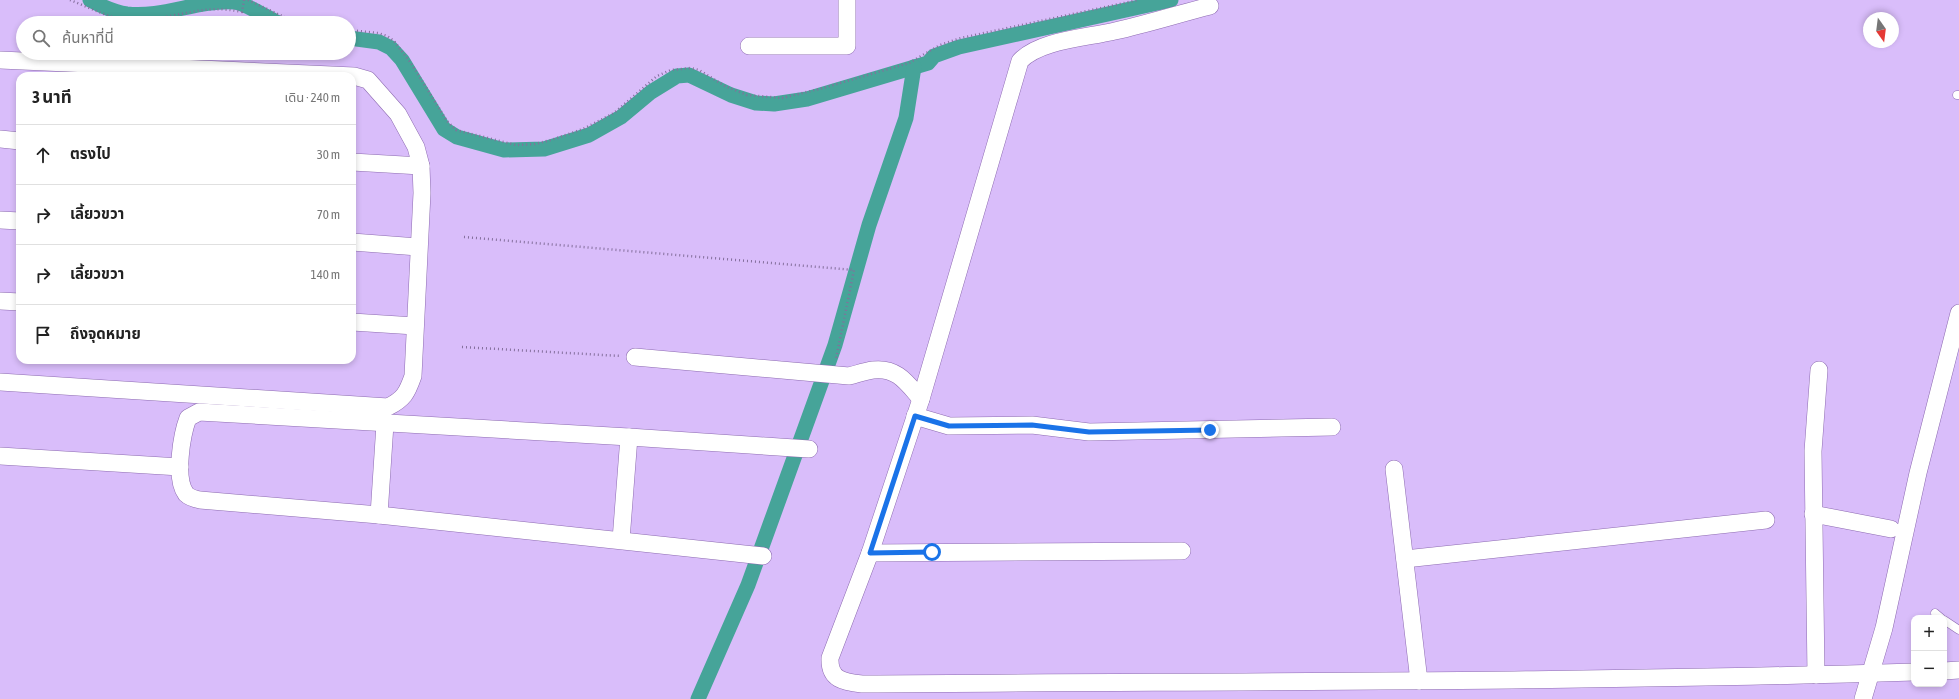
<!DOCTYPE html>
<html lang="th">
<meta charset="utf-8">
<style>
body{margin:0;font-family:"Asap Condensed","Noto Sans Thai",sans-serif;background:#f6f6f6;color:#222}
.controls{position:absolute;right:12px;bottom:12px;display:grid;overflow:hidden;border-radius:8px;box-shadow:0 2px 6px #0003}
.controls button{width:36px;height:36px;display:grid;place-items:center;padding:0;border:0;border-bottom:1px solid #e0e0e0;background:#fff;color:#222;font:20px sans-serif}
.compass{position:absolute;left:1863px;top:12px;width:36px;height:36px;border-radius:50%;background:#fff;box-shadow:0 2px 6px #0003;rotate:166deg}
.stop{position:absolute;width:12px;height:12px;margin:-9px;border:3px solid #1a73e8;border-radius:50%;background:#fff}
.stop.end{background:#1a73e8;border-color:#fff;box-shadow:0 1px 4px #0008}
.list{margin:0;padding:0;list-style:none}
h2{display:flex;justify-content:space-between;align-items:center;height:52px;margin:0;padding:0 16px;font-size:17px}
h2 small{font-size:13px;font-weight:400;color:#767676}
.list li{display:grid;grid-template-columns:26px 1fr auto;gap:12px;align-items:center;box-sizing:border-box;height:60px;padding:0 16px;border-top:1px solid #e0e0e0}
.list b{display:block;font-size:15px;white-space:nowrap}
.list em{font-size:13px;font-style:normal;color:#767676}
.icon{flex:none;width:22px;height:22px;fill:none;stroke:currentColor;stroke-width:2;stroke-linecap:round;stroke-linejoin:round}
.map{position:relative;flex:none;width:1959px;height:699px;overflow:hidden}
.search{position:absolute;background:#fff;box-shadow:0 2px 6px #0003;left:16px;top:16px;width:340px;height:44px;display:flex;align-items:center;gap:10px;box-sizing:border-box;padding:0 14px;border-radius:22px;color:#767676;font-size:15px}
.panel{position:absolute;background:#fff;box-shadow:0 2px 6px #0003;left:16px;top:72px;width:340px;height:292px;border-radius:12px}
.map>svg:first-child{display:block}
.lines{fill:none;stroke-linecap:round;stroke-linejoin:round}
.canal{stroke:#46a499;stroke-width:15}
.service-casing{stroke:#8d6bb1;stroke-width:9}
.minor-casing{stroke:#8d6bb1;stroke-width:18}
.path{stroke:#846f9c;stroke-width:2.5;stroke-dasharray:1 3;stroke-linecap:butt}
.service{stroke:#fff;stroke-width:8}
.minor{stroke:#fff;stroke-width:17}
.route{stroke:#1a73e8;stroke-width:5}
</style>
<div class="map">
<svg width="1959" height="699" viewBox="0 0 1959 699">
<rect width="100%" height="100%" fill="#d9bdfa"/>
<g class="lines">
<!-- canal -->
<g class="canal">
<path d="M90 0C101 6 113 12 127 14 163 18 197 0 234 2 245 3 267 17 278 23"/>
<polyline points="349,38 379,42 391,48 402,60 444,129 457,137 504,150 544,149 589,135 621,117 651,92 677,76 689,75 731,95 756,103 774,104 807,99 928,63 934,56 959,47 1171,0"/>
<polyline points="698,699 748,585 835,345 869,225 906,118 914,67"/>
</g>
<defs>
<g id="service">
<polyline points="1957,95 1959,95"/>
<polyline points="1935,613 1941,618"/>
<polyline points="1944,620 1959,630"/>
</g>
<g id="minor">
<path d="M1210 6C1178 14 1147 24 1115 31 1086 38 1040 40 1020 61L921 399 870 553 830 658C829 680 844 682 862 684 1213 681 1563 683 1914 672"/>
<polyline points="749,46 847,46 847,0"/>
<path d="M0 60 354 76 368 80 398 114 416 147 421 166 422 193 413 376C407 393 404 399 388 407L0 382"/>
<polyline points="0,139 20,141"/>
<polyline points="352,162 421,166"/>
<polyline points="0,220 20,221"/>
<polyline points="352,242 418,247"/>
<polyline points="0,301 20,302"/>
<polyline points="352,322 415,326"/>
<path d="M635 357 849 376C857 374 865 371 873 370 897 367 907 383 921 399"/>
<polyline points="915,416 949,426 1032,425 1089,432 1332,427"/>
<polyline points="0,456 180,467"/>
<polyline points="1394,469 1419,681"/>
<polyline points="1813,514 1891,529"/>
<polyline points="379,515 385,424"/>
<polyline points="621,540 629,437"/>
<polyline points="870,553 1182,551"/>
<path d="M763 556 379 515 200 500C195 499 189 497 186 494 174 478 182 434 188 418L199 412 629 437 809 449"/>
<polyline points="1405,559 1766,520"/>
<polyline points="1944,671 1959,670"/>
<polyline points="1816,675 1813,451 1819,370"/>
<polyline points="1863,699 1884,628 1918,473 1959,313"/>
</g>
</defs>
<!-- service casing -->
<use href="#service" class="service-casing"/>
<!-- minor casing -->
<use href="#minor" class="minor-casing"/>
<!-- path -->
<g class="path">
<path d="M70 0C91 8 115 22 138 20 176 19 202 3 242 12L244 0"/>
<polyline points="248,0 297,23"/>
<polyline points="349,30 378,33 387,36 394,41 411,63 447,121 456,130 516,145 535,144 551,140 583,129 614,113 657,76 671,70 691,68 699,70 725,86 747,95 782,98 823,88 909,63 940,45 961,38 1138,0"/>
<polyline points="464,237 854,270 836,359"/>
<polyline points="462,347 621,356"/>
</g>
<!-- service -->
<use href="#service" class="service"/>
<!-- minor -->
<use href="#minor" class="minor"/>
</g>
<g class="lines">
<!-- route -->
<polyline class="route" points="932,552 870,553 915,416 949,426 1032,425 1089,432 1210,430"/>
</g>
</svg>
<div class="controls">
<button>+</button>
<button>−</button>
</div>
<svg class="compass" viewBox="-18 -18 36 36"><path d="M0-13l5 13h-10z" fill="#e53935"/><path d="M0 13l5-13h-10z" fill="#767676"/></svg>
<div class="stop" style="left:932px;top:552px"></div>
<div class="stop end" style="left:1210px;top:430px"></div>
<div class="search"><svg class="icon" aria-label="search" viewBox="0 0 24 24"><circle cx="10" cy="10" r="6"/><path d="M15 15l6 6"/></svg>ค้นหาที่นี่</div>
<section class="panel">
<h2>3 นาที<small>เดิน · 240 m</small></h2>
<ul class="list">
<li><svg class="icon" aria-label="ahead" viewBox="0 0 24 24"><path d="M12 20V5M6 11l6-6 6 6"/></svg><div><b>ตรงไป</b></div><em>30 m</em></li>
<li><svg class="icon" aria-label="right" viewBox="0 0 24 24"><path d="M7 20v-9h11M14 6l5 5-5 5"/></svg><div><b>เลี้ยวขวา</b></div><em>70 m</em></li>
<li><svg class="icon" aria-label="right" viewBox="0 0 24 24"><path d="M7 20v-9h11M14 6l5 5-5 5"/></svg><div><b>เลี้ยวขวา</b></div><em>140 m</em></li>
<li><svg class="icon" aria-label="arrive" viewBox="0 0 24 24"><path d="M6 21V4h12l-3 4 3 4H6"/></svg><div><b>ถึงจุดหมาย</b></div></li>
</ul>
</section>
</div>
